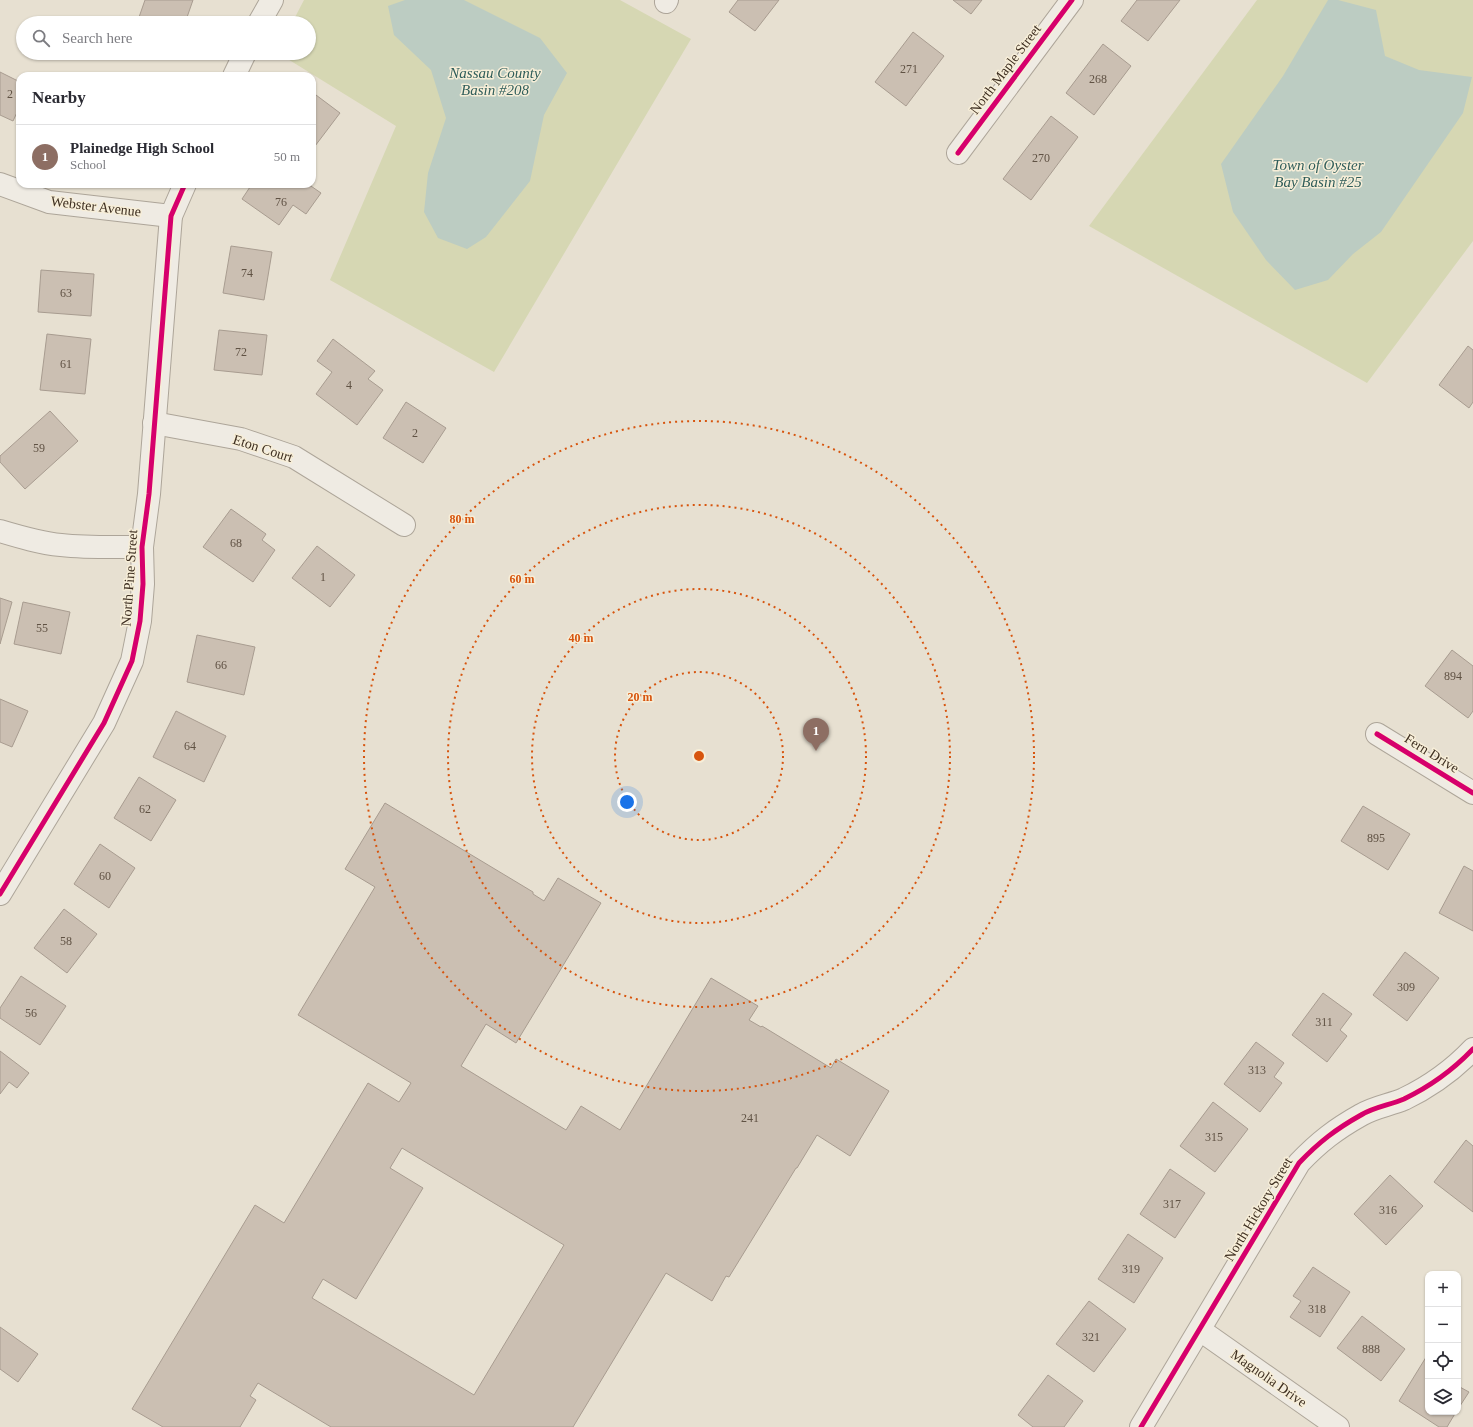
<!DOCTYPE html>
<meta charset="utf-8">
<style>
body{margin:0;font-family:"Times New Roman",serif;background:#f7f7f7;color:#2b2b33}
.controls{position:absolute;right:12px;bottom:12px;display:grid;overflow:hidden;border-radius:8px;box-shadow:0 1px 3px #0004}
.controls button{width:36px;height:36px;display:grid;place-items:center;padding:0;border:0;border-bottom:1px solid #e1e1e2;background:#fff;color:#2b2b33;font:20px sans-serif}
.you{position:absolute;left:627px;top:802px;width:14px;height:14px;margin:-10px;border:3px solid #fff;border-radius:50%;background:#1a73e8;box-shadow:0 0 0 6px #1a73e833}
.badge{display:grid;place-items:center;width:26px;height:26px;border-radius:50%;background:#1a73e8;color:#fff;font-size:13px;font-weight:700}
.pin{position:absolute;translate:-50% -33px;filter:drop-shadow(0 1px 2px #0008)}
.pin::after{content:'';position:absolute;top:21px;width:14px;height:12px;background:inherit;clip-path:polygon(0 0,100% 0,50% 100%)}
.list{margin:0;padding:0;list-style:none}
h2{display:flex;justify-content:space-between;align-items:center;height:52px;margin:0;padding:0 16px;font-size:17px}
h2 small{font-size:13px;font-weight:400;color:#7c7c81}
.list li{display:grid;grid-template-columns:26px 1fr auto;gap:12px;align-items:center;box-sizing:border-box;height:64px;padding:0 16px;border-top:1px solid #e1e1e2}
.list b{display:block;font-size:15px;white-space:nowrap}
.list p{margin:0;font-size:13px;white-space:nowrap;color:#7c7c81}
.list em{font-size:13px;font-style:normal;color:#7c7c81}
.icon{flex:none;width:22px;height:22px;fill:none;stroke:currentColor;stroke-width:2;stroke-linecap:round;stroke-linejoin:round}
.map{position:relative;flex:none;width:1473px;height:1427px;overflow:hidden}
.search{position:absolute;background:#fff;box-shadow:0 1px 3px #0004;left:16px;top:16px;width:300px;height:44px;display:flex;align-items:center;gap:10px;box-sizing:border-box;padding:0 14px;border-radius:22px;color:#7c7c81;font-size:15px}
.panel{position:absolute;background:#fff;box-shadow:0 1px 3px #0004;left:16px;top:72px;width:300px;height:116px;border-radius:12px}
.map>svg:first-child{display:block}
.green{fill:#d6d7b3}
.water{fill:#bcccc2}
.building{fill:#cbbfb2;stroke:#a89c90;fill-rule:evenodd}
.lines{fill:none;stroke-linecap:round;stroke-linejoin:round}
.minor-casing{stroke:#ada599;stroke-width:24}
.minor{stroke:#efebe3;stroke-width:22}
.cycleway-casing{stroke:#f7eed8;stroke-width:8}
.cycleway{stroke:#d6006c;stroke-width:5}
.ring{fill:none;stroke:#d7550e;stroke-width:2;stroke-dasharray:2 4}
.labels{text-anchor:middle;stroke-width:3;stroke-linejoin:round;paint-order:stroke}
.number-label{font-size:12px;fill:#605244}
.street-label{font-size:14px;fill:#3d2e20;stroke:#f7eed8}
.water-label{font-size:15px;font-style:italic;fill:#2f5d5a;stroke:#f7eed8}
.centre{fill:#d7550e;stroke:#f7eed8;stroke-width:2}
.ring-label{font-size:12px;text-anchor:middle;font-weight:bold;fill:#d7550e;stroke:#f7eed8;stroke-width:3;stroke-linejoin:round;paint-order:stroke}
</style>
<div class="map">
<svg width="1473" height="1427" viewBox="0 0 1473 1427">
<rect width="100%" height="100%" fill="#e7e0d1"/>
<!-- green -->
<g class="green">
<polygon points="304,0 620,0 691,39 494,372 330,280 396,126 278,53 309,53 309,23 292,23"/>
<polygon points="1257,0 1473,0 1473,241 1367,383 1089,226"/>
</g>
<!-- water -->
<g class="water">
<polygon points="405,0 464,0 540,38 567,73 544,115 530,181 486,237 467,249 438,238 424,212 428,173 446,118 431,70 394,35 388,6"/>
<polygon points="1328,0 1338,0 1376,10 1385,56 1419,70 1472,77 1463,113 1381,232 1353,254 1328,280 1295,290 1266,260 1233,212 1221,164 1283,76"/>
</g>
<!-- building -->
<g class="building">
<polygon points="145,0 193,0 185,23 137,23"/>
<polygon points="738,0 779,0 755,31 729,12"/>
<polygon points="953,0 982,0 971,14"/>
<polygon points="1137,0 1180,0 1148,41 1121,21"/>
<polygon points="913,32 944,56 906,106 875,82"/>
<polygon points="1103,44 1131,66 1094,115 1066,93"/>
<polygon points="0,72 20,82 20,106 13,121 0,115"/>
<polygon points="312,92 340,113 312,150"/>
<polygon points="1051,116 1078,137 1031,200 1003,179"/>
<polygon points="252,184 308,184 321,193 306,214 293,205 279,225 242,199"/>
<polygon points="231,246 272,252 264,300 223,293"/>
<polygon points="41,270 94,274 91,316 38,312"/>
<polygon points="219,330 267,335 262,375 214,370"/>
<polygon points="47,334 91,339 85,394 40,390"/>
<polygon points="333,339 375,371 368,379 383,390 357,425 316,394 332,372 317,361"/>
<polygon points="1468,346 1473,350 1473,402 1469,408 1439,385"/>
<polygon points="406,402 446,428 423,463 383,438"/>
<polygon points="50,411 78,441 25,489 0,462 0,456"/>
<polygon points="231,509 266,534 262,540 275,550 253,582 203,547"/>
<polygon points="317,546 355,575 330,607 292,578"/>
<polygon points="0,598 12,602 0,644"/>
<polygon points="23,602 70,612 61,654 14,644"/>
<polygon points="197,635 255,647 244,695 187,682"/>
<polygon points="1452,650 1473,666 1473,711 1468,718 1425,686"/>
<polygon points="0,699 28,711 12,747 0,742"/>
<polygon points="176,711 226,736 204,782 153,757"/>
<polygon points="139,777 176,800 151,841 114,818"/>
<path d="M385 803 533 892V894L544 901 558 878 601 903 516 1043 486 1024 461 1066 566 1130 581 1106 620 1130 711 978 758 1006 749 1020 761 1027 762 1026 831 1068 836 1059 889 1091 850 1156 817 1135 797 1168H796L729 1277 726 1276 712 1301 666 1273 573 1427H331L258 1383 250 1396 256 1400 240 1427H163L132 1409 255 1205 284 1223 368 1083 399 1102 411 1083 298 1015 375 887 345 869ZM402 1148 564 1245 474 1395 312 1298 323 1279 356 1299 423 1188 390 1168Z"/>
<polygon points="1363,806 1410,834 1388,870 1341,841"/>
<polygon points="100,844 135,868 109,908 74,884"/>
<polygon points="1464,866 1473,871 1473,931 1439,913"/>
<polygon points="64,909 97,934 67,973 34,948"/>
<polygon points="1405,952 1439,978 1407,1021 1373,995"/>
<polygon points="21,976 66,1006 40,1045 0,1018 0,1008"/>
<polygon points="1323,993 1352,1014 1340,1030 1347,1036 1327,1062 1292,1035"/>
<polygon points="1256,1042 1284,1063 1274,1077 1282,1083 1260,1112 1224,1084"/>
<polygon points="0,1051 29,1073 17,1088 9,1082 0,1094"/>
<polygon points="1213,1102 1248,1129 1215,1172 1180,1146"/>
<polygon points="1466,1140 1473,1146 1473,1212 1434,1182"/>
<polygon points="1170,1169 1205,1193 1175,1238 1140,1214"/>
<polygon points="1390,1175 1423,1206 1386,1245 1354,1214"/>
<polygon points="1128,1234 1163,1258 1134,1303 1098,1279"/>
<polygon points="1313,1267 1350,1292 1320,1337 1290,1317 1301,1301 1293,1296"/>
<polygon points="1089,1301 1126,1329 1094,1372 1056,1344"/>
<polygon points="1362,1316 1405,1349 1381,1381 1337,1348"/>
<polygon points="0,1327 38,1354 18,1382 0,1369"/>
<polygon points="1428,1354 1428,1412 1456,1412 1447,1427 1439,1427 1399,1401"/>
<polygon points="1048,1375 1083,1401 1064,1427 1033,1427 1018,1415"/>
<polygon points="1458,1386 1469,1392 1458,1409"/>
</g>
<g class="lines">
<defs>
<g id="minor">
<polyline points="666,2 667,0"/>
<polyline points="259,23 272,0"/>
<polyline points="234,76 245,53"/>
<polyline points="958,153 1072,0"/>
<polyline points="0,184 49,202 171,216"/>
<polyline points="154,423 241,439 294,457 404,525"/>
<path d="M0 531C20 537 40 543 61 545 88 548 115 547 142 547"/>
<polyline points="1377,734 1473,793"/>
<polyline points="0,894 104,723 132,661 140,621 143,584 142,547 149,494 171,216 185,184"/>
<polyline points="1200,1330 1338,1427"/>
<path d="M1141 1427 1299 1163C1319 1142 1336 1129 1361 1115 1374 1107 1390 1105 1404 1099 1429 1087 1454 1069 1473 1049"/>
</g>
</defs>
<!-- minor casing -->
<use href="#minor" class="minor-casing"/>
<!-- minor -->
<use href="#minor" class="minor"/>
<defs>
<g id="cycleway">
<polyline points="958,153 1072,0"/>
<polyline points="1377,734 1473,793"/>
<polyline points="0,894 104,723 132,661 140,621 143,584 142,547 149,494 171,216 185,184"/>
<path d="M1141 1427 1299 1163C1319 1142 1336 1129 1361 1115 1374 1107 1390 1105 1404 1099 1429 1087 1454 1069 1473 1049"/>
</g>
</defs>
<!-- cycleway casing -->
<use href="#cycleway" class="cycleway-casing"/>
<!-- cycleway -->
<use href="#cycleway" class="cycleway"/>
</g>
<!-- distance rings -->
<g class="ring">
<circle cx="699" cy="756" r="84"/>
<circle cx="699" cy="756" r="167"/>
<circle cx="699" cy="756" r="251"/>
<circle cx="699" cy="756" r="335"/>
</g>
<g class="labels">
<!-- number labels -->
<g class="number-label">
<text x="909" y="73">271</text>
<text x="1098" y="83">268</text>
<text x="10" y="98">2</text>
<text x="1041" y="162">270</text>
<text x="281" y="206">76</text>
<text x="247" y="277">74</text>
<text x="66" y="297">63</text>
<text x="241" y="356">72</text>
<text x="66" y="368">61</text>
<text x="349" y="389">4</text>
<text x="415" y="437">2</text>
<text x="39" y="452">59</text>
<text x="236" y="547">68</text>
<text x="323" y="581">1</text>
<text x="42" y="632">55</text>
<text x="221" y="669">66</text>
<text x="1453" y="680">894</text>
<text x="190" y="750">64</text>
<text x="145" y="813">62</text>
<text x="1376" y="842">895</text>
<text x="105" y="880">60</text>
<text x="66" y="945">58</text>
<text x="1406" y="991">309</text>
<text x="31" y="1017">56</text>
<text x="1324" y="1026">311</text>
<text x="1257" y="1074">313</text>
<text x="750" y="1122">241</text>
<text x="1214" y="1141">315</text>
<text x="1172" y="1208">317</text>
<text x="1388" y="1214">316</text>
<text x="1131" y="1273">319</text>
<text x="1317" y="1313">318</text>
<text x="1091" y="1341">321</text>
<text x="1371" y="1353">888</text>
</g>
<!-- street labels -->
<g class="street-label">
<text transform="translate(1005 69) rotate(-53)" y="5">North Maple Street</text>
<text transform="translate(96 206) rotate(7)" y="5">Webster Avenue</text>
<text transform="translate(263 448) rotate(18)" y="5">Eton Court</text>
<text transform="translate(129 578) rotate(-86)" y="5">North Pine Street</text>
<text transform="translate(1432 753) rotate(32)" y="5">Fern Drive</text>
<text transform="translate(1258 1209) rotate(-59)" y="5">North Hickory Street</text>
<text transform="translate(1269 1378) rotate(35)" y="5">Magnolia Drive</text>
</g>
<!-- water labels -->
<g class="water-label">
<text x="495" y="78">Nassau County<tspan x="495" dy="17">Basin #208</tspan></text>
<text x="1318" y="170">Town of Oyster<tspan x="1318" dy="17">Bay Basin #25</tspan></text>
</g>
</g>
<circle cx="699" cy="756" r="6" class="centre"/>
<g class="ring-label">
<text x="462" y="523">80 m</text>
<text x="522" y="583">60 m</text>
<text x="581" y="642">40 m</text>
<text x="640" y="701">20 m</text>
</g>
</svg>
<div class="controls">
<button>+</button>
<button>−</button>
<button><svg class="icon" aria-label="locate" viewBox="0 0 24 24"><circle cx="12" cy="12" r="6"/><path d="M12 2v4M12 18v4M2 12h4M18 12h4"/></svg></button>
<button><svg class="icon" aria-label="layers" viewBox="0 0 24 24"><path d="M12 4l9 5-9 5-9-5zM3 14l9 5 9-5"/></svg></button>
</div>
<div class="you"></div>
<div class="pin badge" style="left:816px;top:751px;background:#8d6e63">1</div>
<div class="search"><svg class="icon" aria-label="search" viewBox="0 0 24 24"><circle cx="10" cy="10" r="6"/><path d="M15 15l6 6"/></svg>Search here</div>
<section class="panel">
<h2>Nearby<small></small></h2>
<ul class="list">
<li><span class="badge" style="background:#8d6e63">1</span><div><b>Plainedge High School</b><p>School</p></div><em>50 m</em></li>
</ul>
</section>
</div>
